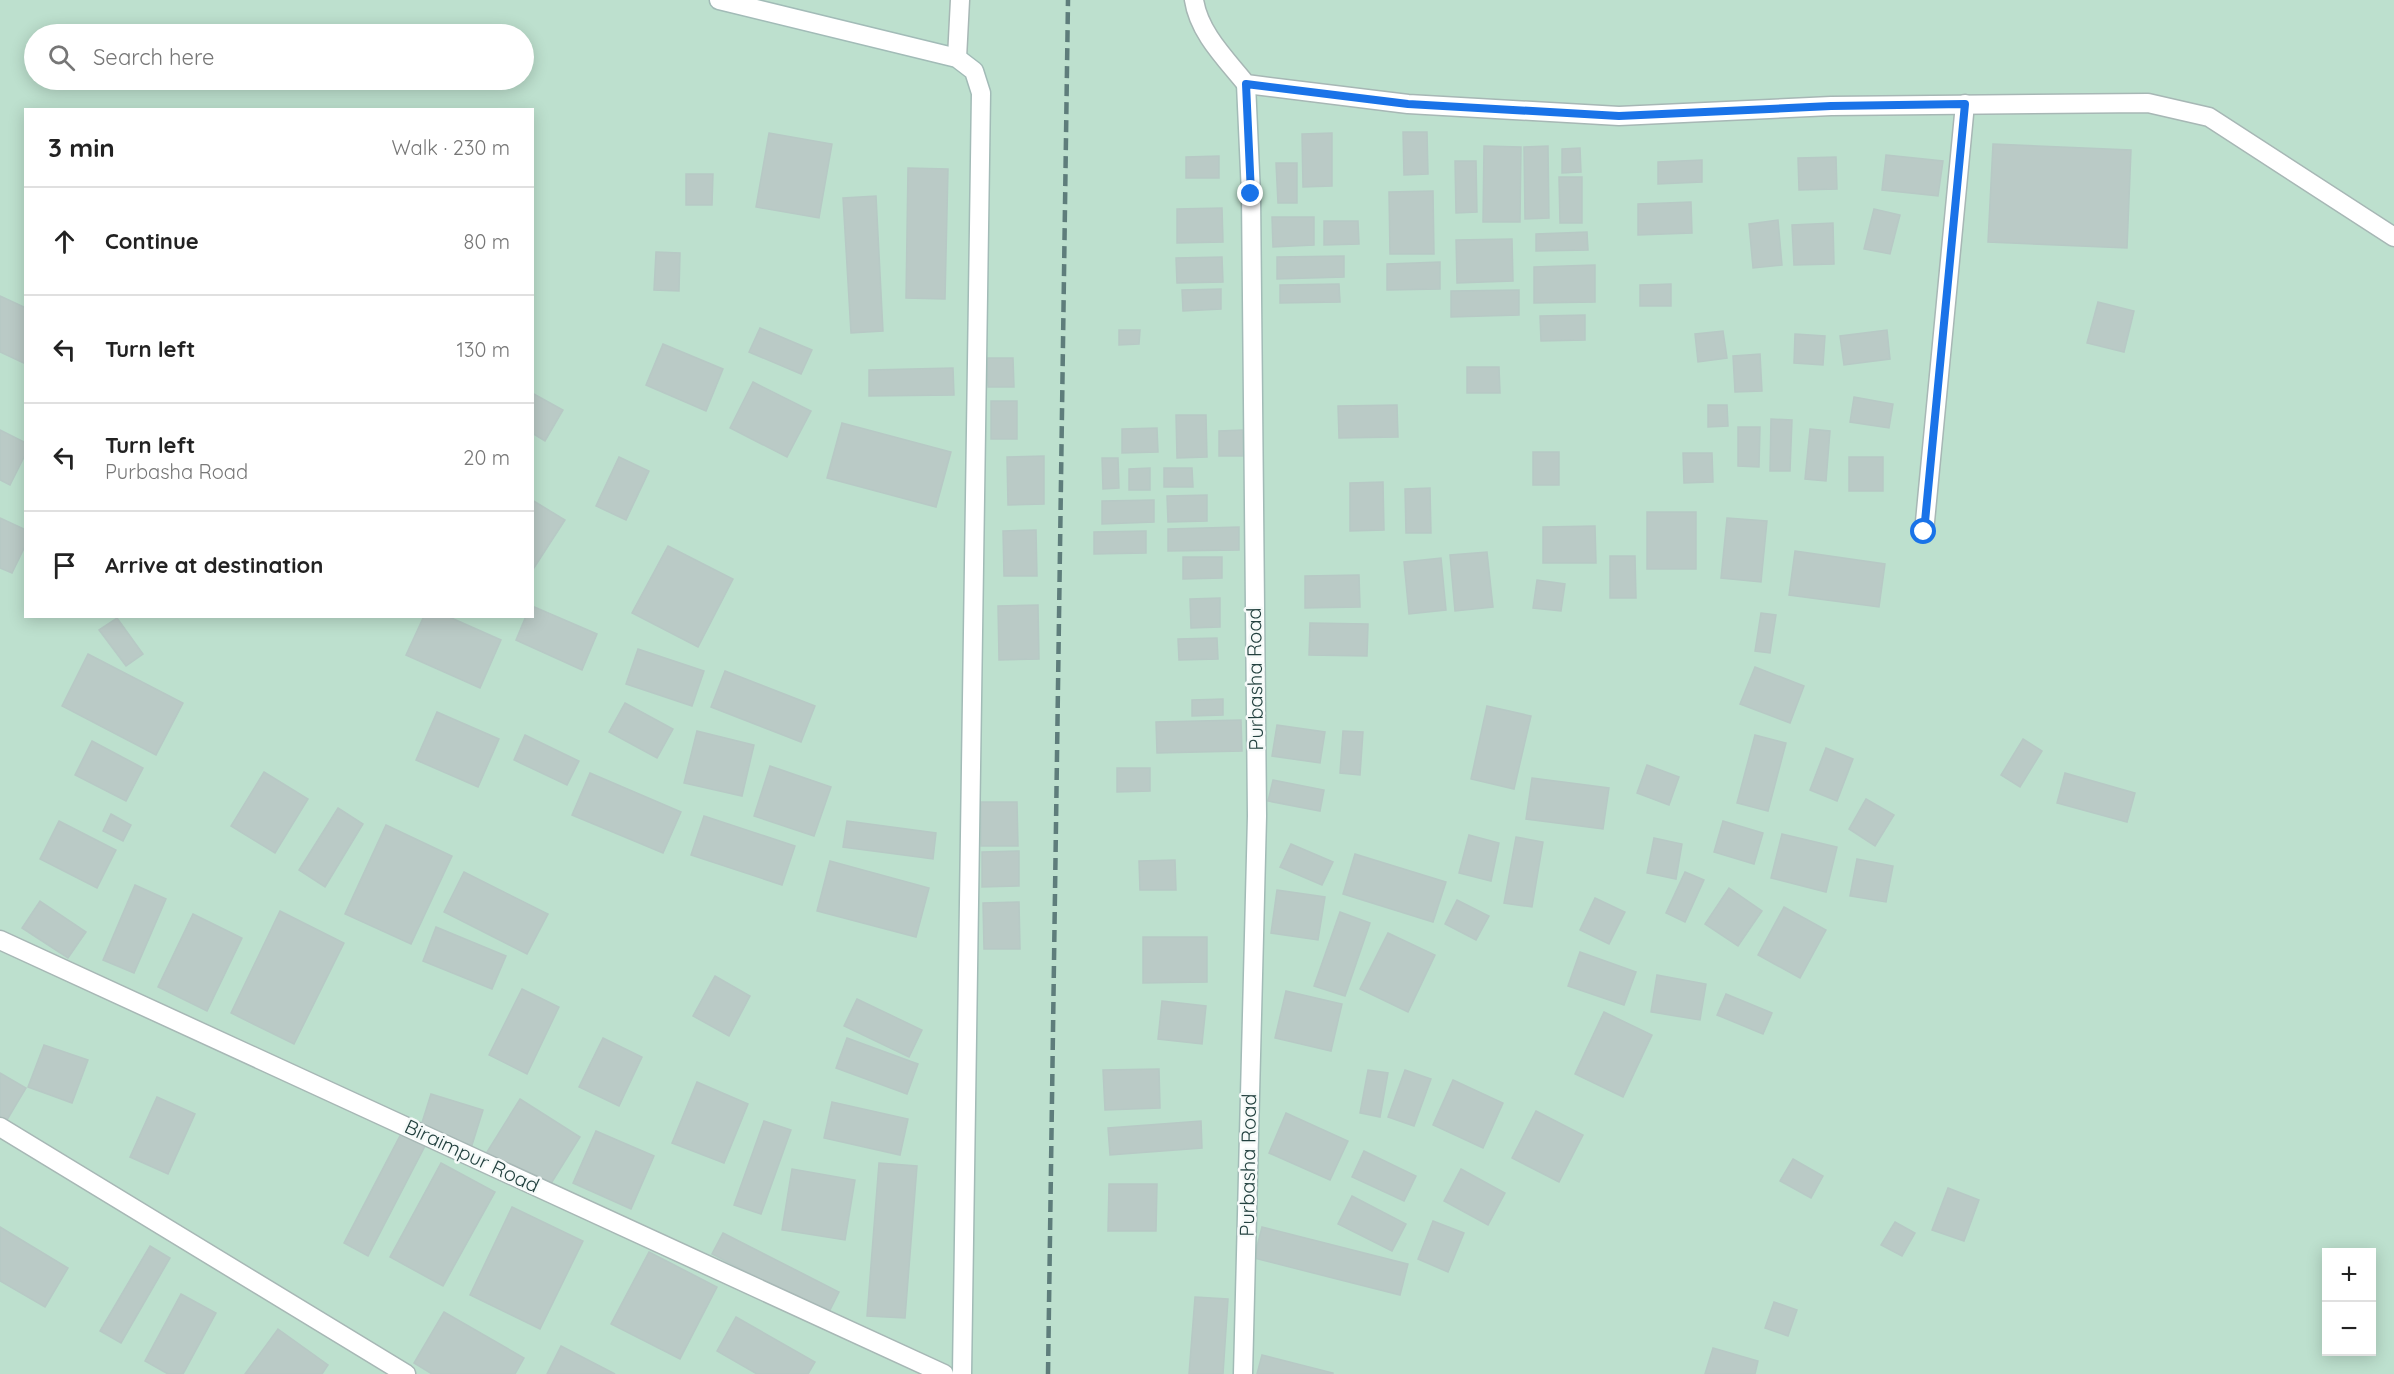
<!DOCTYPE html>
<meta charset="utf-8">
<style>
body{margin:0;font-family:Quicksand,sans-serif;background:#f6f6f6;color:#222}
.controls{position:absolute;right:18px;bottom:18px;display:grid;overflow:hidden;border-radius:0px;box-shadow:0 3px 15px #0003}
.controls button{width:54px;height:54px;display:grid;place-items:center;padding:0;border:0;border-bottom:2px solid #e0e0e0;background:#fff;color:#222;font:30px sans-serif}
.stop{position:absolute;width:18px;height:18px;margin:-14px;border:4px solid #1a73e8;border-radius:50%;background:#fff}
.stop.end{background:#1a73e8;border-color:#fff;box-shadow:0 2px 6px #0008}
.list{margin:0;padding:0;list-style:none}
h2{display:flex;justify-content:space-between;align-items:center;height:78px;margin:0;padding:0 24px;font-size:26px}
h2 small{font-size:20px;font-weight:400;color:#767676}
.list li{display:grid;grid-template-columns:39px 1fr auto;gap:18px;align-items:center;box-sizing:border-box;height:108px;padding:0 24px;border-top:2px solid #e0e0e0}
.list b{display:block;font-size:22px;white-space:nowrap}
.list p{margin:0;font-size:20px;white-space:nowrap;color:#767676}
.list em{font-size:20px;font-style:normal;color:#767676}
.icon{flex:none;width:33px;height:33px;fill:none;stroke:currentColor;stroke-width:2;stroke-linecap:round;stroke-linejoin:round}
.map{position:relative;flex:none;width:2394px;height:1374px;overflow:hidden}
.search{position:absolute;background:#fff;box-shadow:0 3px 15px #0003;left:24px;top:24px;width:510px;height:66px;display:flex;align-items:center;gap:15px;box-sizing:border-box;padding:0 21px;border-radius:33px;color:#767676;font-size:22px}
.panel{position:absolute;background:#fff;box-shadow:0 3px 15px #0003;left:24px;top:108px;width:510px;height:510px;border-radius:0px}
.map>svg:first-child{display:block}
.green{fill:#bde0ce;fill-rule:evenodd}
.building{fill:#bacac6;stroke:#b7c9c5;stroke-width:1.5}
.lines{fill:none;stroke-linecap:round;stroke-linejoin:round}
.street-casing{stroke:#a7b7b5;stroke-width:21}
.secondary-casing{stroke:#a2bbb7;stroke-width:21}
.street{stroke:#fff;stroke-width:18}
.secondary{stroke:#fff;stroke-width:18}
.rail{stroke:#5e7d7b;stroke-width:4.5;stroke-dasharray:12 6;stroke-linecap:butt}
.route{stroke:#1a73e8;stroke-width:8}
.labels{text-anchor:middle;stroke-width:5;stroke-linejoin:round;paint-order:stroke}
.street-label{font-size:20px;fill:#23413f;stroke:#f6faf9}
</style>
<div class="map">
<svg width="2394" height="1374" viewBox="0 0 2394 1374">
<rect width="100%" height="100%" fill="#e5eeec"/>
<!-- green -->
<path class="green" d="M0 0H2394V1374H0ZM34 34H524V80H34ZM26 110H532V616H26ZM2326 1252H2372V1352H2326Z"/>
<!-- building -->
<g class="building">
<polygon points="1403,132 1427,132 1428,174 1404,175"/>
<polygon points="769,133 832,144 819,218 756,207"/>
<polygon points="1332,133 1332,186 1303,187 1302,134"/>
<polygon points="1993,144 2131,150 2127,248 1988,242"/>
<polygon points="1484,146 1521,147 1520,222 1483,222"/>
<polygon points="1548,146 1549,218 1525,219 1524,147"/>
<polygon points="1580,148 1581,172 1562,173 1562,149"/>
<polygon points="1886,155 1943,161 1938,196 1882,190"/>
<polygon points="1219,156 1219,178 1186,178 1186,157"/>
<polygon points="1836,157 1837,189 1799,190 1798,158"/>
<polygon points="1702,160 1702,182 1658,184 1658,162"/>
<polygon points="1455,161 1476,161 1477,212 1456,213"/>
<polygon points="1276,163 1297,163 1297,203 1278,203"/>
<polygon points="908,168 948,169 945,299 906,298"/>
<polygon points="686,174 713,174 712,205 686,205"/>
<polygon points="1559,177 1582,177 1582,223 1560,223"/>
<polygon points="1433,191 1434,254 1390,254 1389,192"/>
<polygon points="876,196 883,331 851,333 843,198"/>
<polygon points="1691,202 1692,233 1638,235 1638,204"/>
<polygon points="1222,208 1223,242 1177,243 1177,209"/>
<polygon points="1874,209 1900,215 1890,254 1864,249"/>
<polygon points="1272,217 1314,217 1314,245 1273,247"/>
<polygon points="1778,220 1782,265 1753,268 1749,224"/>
<polygon points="1324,221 1358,221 1359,244 1324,245"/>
<polygon points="1833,223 1834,264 1794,265 1792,225"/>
<polygon points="1587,232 1588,250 1536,251 1536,234"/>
<polygon points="1512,239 1513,281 1457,283 1456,240"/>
<polygon points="656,252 680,253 679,291 654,290"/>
<polygon points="1344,256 1344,277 1277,279 1277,257"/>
<polygon points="1222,257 1223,282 1177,283 1176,258"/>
<polygon points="1440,262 1440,289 1387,290 1387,264"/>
<polygon points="1595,265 1595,302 1534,303 1534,267"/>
<polygon points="1339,284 1340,302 1280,303 1280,285"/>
<polygon points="1671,284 1671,306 1640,306 1640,285"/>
<polygon points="1221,289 1221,309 1183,311 1182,290"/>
<polygon points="1519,290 1519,315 1451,317 1451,291"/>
<polygon points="0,296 26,308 26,364 0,352"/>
<polygon points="2098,302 2134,311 2124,352 2087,343"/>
<polygon points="1585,315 1585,340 1541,341 1540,316"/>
<polygon points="760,328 812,350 801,374 749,352"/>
<polygon points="1119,330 1140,330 1139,344 1119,345"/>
<polygon points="1887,330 1890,359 1844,365 1840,336"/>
<polygon points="1723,331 1727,358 1698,362 1695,334"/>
<polygon points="1795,334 1825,336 1823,365 1794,363"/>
<polygon points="663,344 723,369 706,411 646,385"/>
<polygon points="1760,354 1762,391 1735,392 1733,356"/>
<polygon points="987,358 1013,358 1014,387 988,387"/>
<polygon points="1467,367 1499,367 1500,393 1467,393"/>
<polygon points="953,368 954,395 869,396 869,370"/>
<polygon points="753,382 811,411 787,457 730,428"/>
<polygon points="532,393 563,410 545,441 532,433"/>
<polygon points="1854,397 1893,404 1889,428 1850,422"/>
<rect x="991" y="401" width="26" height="38"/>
<polygon points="1397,405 1398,437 1339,438 1338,406"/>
<polygon points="1708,405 1727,405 1728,426 1708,427"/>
<polygon points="1176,415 1206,415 1207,457 1177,458"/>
<polygon points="1771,419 1792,420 1790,471 1770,471"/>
<polygon points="842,423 951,452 936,507 827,478"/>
<polygon points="1738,427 1760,427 1759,467 1738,466"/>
<polygon points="1157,428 1158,452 1122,453 1122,429"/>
<polygon points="1810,429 1830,431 1826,481 1805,479"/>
<polygon points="0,430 26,443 26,453 10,485 0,480"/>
<polygon points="1243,430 1243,456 1219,456 1219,431"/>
<rect x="1533" y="452" width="26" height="33"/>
<polygon points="1683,453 1712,453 1713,482 1684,483"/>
<polygon points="1044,456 1044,504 1008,505 1007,457"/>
<polygon points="619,457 649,471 626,520 596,506"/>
<rect x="1849" y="457" width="34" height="34"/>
<polygon points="1102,458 1118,458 1119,488 1103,489"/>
<polygon points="1150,468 1150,490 1129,490 1129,469"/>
<polygon points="1164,468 1192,468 1193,487 1164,487"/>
<polygon points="1383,482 1384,530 1350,531 1350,483"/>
<polygon points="1430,488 1431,533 1406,533 1405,489"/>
<polygon points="1207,495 1207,521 1168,522 1167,496"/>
<polygon points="532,500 565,520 532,571"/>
<polygon points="1154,500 1154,522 1102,524 1102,501"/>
<rect x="1647" y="512" width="49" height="57"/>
<polygon points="0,518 26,530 26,544 12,573 0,568"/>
<polygon points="1727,518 1767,521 1761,582 1721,578"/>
<polygon points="1595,526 1596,563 1543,563 1543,527"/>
<polygon points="1239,527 1239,550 1168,551 1168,529"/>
<polygon points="1036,530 1037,576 1004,576 1003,531"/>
<polygon points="1146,531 1146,553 1094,554 1094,532"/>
<polygon points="668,546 733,579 698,647 632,613"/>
<polygon points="1795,551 1885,564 1879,607 1789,595"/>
<polygon points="1487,552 1493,607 1455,611 1450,555"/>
<polygon points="1610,556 1635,556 1636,598 1610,598"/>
<polygon points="1183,557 1222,557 1222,578 1183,579"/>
<polygon points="1441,558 1446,610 1409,614 1404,562"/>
<polygon points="1359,575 1360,607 1305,608 1305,576"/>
<polygon points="1537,580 1565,584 1561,611 1533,608"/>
<polygon points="1220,598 1220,627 1191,628 1190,599"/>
<polygon points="1038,605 1039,659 999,660 998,606"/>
<polygon points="532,606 597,634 582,670 516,640 526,616 532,616"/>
<polygon points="1761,613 1776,615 1770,653 1755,651"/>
<polygon points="424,616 447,616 501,640 480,688 406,655"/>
<polygon points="117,618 143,654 126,666 99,630"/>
<polygon points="1310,623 1368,624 1367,656 1309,655"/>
<polygon points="1217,638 1218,659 1179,660 1178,639"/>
<polygon points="638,649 704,671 692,706 626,684"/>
<polygon points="88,654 183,703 156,755 62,706"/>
<polygon points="1755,667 1804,686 1790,723 1740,704"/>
<polygon points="725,671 815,706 801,742 711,707"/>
<polygon points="1223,699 1223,715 1192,716 1192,700"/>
<polygon points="625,703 673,729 657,758 609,732"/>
<polygon points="1487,706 1531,716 1514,789 1471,779"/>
<polygon points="437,712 499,739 478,787 416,760"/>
<polygon points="1241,720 1242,751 1157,753 1156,722"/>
<polygon points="1277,725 1325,732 1320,763 1272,756"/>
<polygon points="697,731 754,745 742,796 684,783"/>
<polygon points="1343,731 1363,732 1360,775 1340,773"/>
<polygon points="525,735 579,761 567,785 514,760"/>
<polygon points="1755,735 1786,743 1768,811 1737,803"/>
<polygon points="2023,739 2042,751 2020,787 2001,775"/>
<polygon points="92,741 143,768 126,801 75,775"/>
<polygon points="1826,748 1853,759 1837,801 1810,790"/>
<polygon points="1647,765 1679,777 1669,805 1637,793"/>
<polygon points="770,766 831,787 814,836 754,816"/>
<polygon points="1117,768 1150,768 1150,791 1117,792"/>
<polygon points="264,772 308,799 275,853 231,826"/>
<polygon points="590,773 681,812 663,853 572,815"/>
<polygon points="2065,773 2135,793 2127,822 2057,803"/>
<polygon points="1532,778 1609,788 1603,829 1526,819"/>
<polygon points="1273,780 1324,790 1320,811 1268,801"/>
<polygon points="1866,799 1894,815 1875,846 1849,829"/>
<polygon points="981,802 1017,802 1018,846 981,846"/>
<polygon points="338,808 363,824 325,887 299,870"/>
<polygon points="111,814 131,825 123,841 103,831"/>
<polygon points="704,816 795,846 782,885 691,855"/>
<polygon points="59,821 116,850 97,888 40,859"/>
<polygon points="847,821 936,833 933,859 843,847"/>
<polygon points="1723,821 1763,833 1754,864 1714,852"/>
<polygon points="386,825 452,856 411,944 345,914"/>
<polygon points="1782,834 1837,847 1826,892 1771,878"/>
<polygon points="1469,835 1499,843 1491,881 1459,873"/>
<polygon points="1516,837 1543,842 1532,907 1504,903"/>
<polygon points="1654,838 1682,844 1676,879 1647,873"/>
<polygon points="1291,844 1333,862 1322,885 1280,867"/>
<polygon points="1019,851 1019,886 982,887 982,852"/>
<polygon points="1355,854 1446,882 1433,922 1343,894"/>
<polygon points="1857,859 1893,866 1886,902 1850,896"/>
<polygon points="1175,860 1176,890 1140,890 1139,861"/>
<polygon points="830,861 929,888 916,937 817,911"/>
<polygon points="464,872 548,914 527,954 444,912"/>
<polygon points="1685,872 1704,880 1685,922 1666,913"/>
<polygon points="135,885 166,899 134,973 103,960"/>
<polygon points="1729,888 1762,911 1738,946 1705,924"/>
<polygon points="1277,890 1325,897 1318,940 1271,933"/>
<polygon points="1595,898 1625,912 1609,944 1580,930"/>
<polygon points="1457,900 1489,916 1476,940 1445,924"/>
<polygon points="40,901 86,932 68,958 22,928"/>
<polygon points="1019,902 1020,949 984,949 983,903"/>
<polygon points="1784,907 1826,930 1800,978 1758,955"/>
<polygon points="280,911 344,943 294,1044 231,1013"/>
<polygon points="1340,912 1370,923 1345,996 1314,986"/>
<polygon points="193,914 242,938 207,1011 158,987"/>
<polygon points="436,927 506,956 492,989 423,961"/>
<polygon points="1388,933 1435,955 1408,1012 1360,989"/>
<polygon points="1143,937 1207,937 1207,982 1143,983"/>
<polygon points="1580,952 1636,972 1624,1005 1568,986"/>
<polygon points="1657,975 1706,984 1700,1020 1651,1012"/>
<polygon points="715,976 750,996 729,1036 693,1016"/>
<polygon points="522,989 559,1007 527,1074 489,1055"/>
<polygon points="1286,991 1342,1004 1331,1051 1275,1038"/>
<polygon points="1726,994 1772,1013 1763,1034 1717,1015"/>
<polygon points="857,999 922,1030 909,1057 844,1026"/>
<polygon points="1162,1001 1206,1006 1202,1044 1158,1039"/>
<polygon points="1604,1012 1652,1035 1623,1097 1575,1074"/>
<polygon points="603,1038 642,1057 619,1106 579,1087"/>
<polygon points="847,1038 918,1064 907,1094 836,1068"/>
<polygon points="44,1045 88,1060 72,1103 28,1087"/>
<polygon points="1159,1069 1160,1108 1105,1110 1103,1070"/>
<polygon points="1368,1070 1388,1073 1380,1117 1360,1113"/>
<polygon points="1405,1070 1431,1079 1414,1126 1388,1117"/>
<polygon points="0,1073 26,1088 4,1125 0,1123"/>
<polygon points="1453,1080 1503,1103 1483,1148 1433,1125"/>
<polygon points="697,1082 748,1104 724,1163 672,1143"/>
<polygon points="431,1094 483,1110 472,1145 420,1129"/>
<polygon points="157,1097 195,1114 168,1174 130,1157"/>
<polygon points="520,1099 580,1137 547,1190 487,1152"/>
<polygon points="832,1102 908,1119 900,1155 824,1138"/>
<polygon points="1536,1111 1583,1135 1559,1182 1512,1158"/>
<polygon points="1286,1113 1348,1141 1330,1180 1269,1153"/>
<polygon points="764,1121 791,1130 761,1214 734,1205"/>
<polygon points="1201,1121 1202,1148 1110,1155 1108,1128"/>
<polygon points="596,1131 654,1156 631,1209 573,1183"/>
<polygon points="402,1132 426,1144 368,1256 344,1243"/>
<polygon points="1364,1151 1416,1176 1404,1201 1352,1177"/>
<polygon points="1793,1159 1823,1176 1811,1198 1780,1181"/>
<polygon points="441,1163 495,1192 443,1286 390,1257"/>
<polygon points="879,1163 917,1166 905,1318 867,1316"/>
<polygon points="792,1169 855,1180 845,1240 782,1230"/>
<polygon points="1461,1169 1505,1193 1488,1225 1444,1201"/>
<polygon points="1109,1184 1157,1184 1156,1231 1108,1231"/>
<polygon points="1948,1188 1979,1200 1964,1241 1932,1230"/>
<polygon points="1352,1196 1406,1224 1392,1251 1338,1224"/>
<polygon points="512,1207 583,1241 540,1329 470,1295"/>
<polygon points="1433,1221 1464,1233 1448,1272 1418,1259"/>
<polygon points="1895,1222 1915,1233 1902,1256 1881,1245"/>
<polygon points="0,1227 68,1268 45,1307 0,1281"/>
<polygon points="1262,1227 1408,1264 1400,1295 1254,1258"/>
<polygon points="723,1233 839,1292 828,1314 712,1254"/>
<polygon points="150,1246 170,1258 121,1343 100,1331"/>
<polygon points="649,1252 717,1287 680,1359 611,1324"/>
<polygon points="181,1294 216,1313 183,1374 168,1374 145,1361"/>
<polygon points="1195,1297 1228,1299 1223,1374 1189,1374"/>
<polygon points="1774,1302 1797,1310 1788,1336 1765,1328"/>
<polygon points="444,1312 524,1358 515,1374 432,1374 414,1363"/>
<polygon points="736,1317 815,1362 808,1374 757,1374 717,1351"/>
<polygon points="278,1329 328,1365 322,1374 245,1374"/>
<polygon points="561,1346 615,1374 547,1374"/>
<polygon points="1713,1348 1758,1361 1755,1374 1705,1374"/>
<polygon points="1262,1355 1333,1373 1333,1374 1257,1374"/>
</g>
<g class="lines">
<defs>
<g id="street">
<path d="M1194 0C1199 33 1226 59 1246 84L1408 104 1619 116 1831 106 2148 103 2209 117 2394 237"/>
<polyline points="957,58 960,0"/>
<polyline points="1924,532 1965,104"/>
<polyline points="0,940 944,1374"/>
<polyline points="0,1127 406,1374"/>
</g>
<g id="secondary">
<polyline points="719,0 957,58 974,71 981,93 962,1374"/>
<polyline points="1243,1374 1257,816 1251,194 1246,84"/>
</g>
</defs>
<!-- street casing -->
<use href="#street" class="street-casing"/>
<!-- secondary casing -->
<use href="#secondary" class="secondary-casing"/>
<!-- street -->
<use href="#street" class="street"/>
<!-- secondary -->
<use href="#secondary" class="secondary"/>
<!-- rail -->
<polyline class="rail" points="1048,1374 1068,0"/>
</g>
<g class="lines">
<!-- route -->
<polyline class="route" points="1251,194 1246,84 1408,104 1619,116 1831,106 1965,104 1924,532"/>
</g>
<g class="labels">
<!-- street labels -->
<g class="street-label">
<text transform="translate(1255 679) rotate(-91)" y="7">Purbasha Road</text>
<text transform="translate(472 1156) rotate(25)" y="7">Biraimpur Road</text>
<text transform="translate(1248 1165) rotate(-89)" y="7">Purbasha Road</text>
</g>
</g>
</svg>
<div class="controls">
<button>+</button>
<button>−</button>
</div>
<div class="stop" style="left:1924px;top:532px"></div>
<div class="stop end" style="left:1251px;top:194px"></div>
<div class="search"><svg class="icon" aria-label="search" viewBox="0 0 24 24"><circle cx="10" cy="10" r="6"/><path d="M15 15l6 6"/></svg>Search here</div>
<section class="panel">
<h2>3 min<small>Walk · 230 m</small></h2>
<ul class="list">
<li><svg class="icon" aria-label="ahead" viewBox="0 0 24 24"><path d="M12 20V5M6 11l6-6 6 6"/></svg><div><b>Continue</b></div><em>80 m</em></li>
<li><svg class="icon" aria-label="left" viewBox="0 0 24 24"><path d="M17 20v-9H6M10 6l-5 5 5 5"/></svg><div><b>Turn left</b></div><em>130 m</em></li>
<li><svg class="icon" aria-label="left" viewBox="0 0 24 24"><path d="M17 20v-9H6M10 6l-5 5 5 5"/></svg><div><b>Turn left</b><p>Purbasha Road</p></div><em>20 m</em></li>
<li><svg class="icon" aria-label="arrive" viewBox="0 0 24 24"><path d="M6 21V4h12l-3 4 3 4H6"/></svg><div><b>Arrive at destination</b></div></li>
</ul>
</section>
</div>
